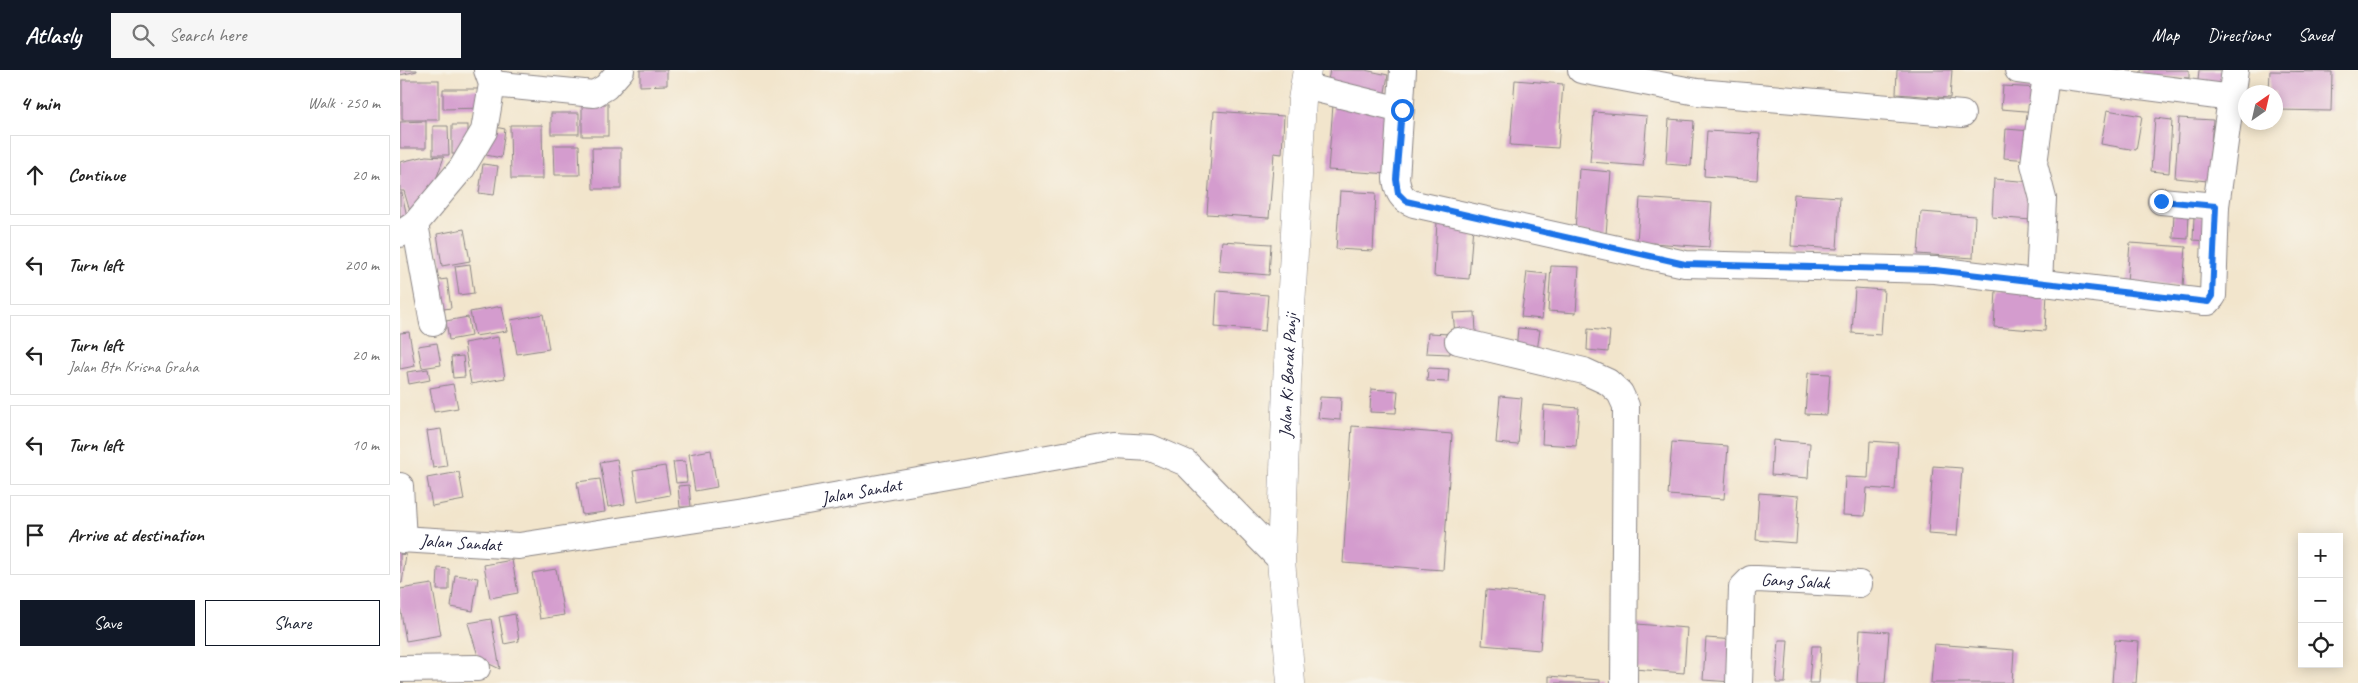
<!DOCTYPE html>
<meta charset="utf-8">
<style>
body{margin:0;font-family:Caveat,sans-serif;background:#f6f6f6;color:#222}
.controls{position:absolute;right:15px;bottom:15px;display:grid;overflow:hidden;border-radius:0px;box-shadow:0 2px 12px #0003}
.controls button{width:45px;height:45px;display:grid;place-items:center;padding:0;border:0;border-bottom:1px solid #e0e0e0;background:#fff;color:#222;font:25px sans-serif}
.compass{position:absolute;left:1838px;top:15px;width:45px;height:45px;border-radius:50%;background:#fff;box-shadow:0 2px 12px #0003;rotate:34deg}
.stop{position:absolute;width:15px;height:15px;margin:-11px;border:4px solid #1a73e8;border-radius:50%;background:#fff}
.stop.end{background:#1a73e8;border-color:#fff;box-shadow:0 1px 5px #0008}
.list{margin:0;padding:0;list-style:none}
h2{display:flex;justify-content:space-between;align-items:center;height:65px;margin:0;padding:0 20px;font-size:21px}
h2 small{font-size:16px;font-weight:400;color:#767676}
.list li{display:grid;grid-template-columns:32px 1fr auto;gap:15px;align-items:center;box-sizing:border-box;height:80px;margin:0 10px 10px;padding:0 10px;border:1px solid #e0e0e0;border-radius:0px}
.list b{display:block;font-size:19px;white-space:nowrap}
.list p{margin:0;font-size:16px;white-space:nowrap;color:#767676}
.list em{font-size:16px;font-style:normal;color:#767676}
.actions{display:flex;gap:10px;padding:15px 20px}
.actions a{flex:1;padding:11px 0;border:1px solid #111827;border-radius:0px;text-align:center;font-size:18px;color:#111827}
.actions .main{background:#111827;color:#fff}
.icon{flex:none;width:28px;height:28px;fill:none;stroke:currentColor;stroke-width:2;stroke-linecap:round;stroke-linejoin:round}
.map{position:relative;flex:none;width:1958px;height:613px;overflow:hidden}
header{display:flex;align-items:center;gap:30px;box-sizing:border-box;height:70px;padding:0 25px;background:#111827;color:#fff}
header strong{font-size:24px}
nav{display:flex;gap:28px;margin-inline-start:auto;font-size:18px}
.search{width:350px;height:45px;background:#f6f6f6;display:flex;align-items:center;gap:12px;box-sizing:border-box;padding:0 18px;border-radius:0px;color:#767676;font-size:19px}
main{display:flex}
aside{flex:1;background:#fff}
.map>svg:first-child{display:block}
.building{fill:#d49cce}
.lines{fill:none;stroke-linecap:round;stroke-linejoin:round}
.street-casing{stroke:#8a8484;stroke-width:28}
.secondary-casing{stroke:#8a8484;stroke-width:29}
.street{stroke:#fff;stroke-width:26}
.secondary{stroke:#fff;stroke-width:28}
.route{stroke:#1a73e8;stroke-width:6}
.labels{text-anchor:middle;stroke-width:4;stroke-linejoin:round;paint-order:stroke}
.street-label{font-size:18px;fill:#22223b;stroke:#f7f3e8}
</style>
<header>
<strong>Atlasly</strong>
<div class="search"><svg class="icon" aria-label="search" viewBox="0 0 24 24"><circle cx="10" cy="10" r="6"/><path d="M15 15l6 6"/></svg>Search here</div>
<nav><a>Map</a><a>Directions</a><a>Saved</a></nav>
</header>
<main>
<aside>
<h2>4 min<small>Walk · 250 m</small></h2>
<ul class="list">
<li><svg class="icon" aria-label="ahead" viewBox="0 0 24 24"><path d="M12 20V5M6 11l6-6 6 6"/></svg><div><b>Continue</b></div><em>20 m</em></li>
<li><svg class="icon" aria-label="left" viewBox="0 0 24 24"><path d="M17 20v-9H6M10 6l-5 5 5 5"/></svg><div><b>Turn left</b></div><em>200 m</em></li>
<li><svg class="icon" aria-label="left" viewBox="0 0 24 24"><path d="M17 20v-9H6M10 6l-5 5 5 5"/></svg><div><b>Turn left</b><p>Jalan Btn Krisna Graha</p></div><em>20 m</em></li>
<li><svg class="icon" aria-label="left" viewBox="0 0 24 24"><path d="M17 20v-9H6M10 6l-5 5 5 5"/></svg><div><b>Turn left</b></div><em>10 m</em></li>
<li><svg class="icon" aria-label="arrive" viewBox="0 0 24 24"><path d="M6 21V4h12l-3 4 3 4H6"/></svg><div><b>Arrive at destination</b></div></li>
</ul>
<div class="actions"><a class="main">Save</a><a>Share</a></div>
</aside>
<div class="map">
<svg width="1958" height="613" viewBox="0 0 1958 613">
<rect width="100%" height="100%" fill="#f7f3e8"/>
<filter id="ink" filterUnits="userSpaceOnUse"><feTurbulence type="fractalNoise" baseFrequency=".02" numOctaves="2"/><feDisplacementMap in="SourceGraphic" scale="10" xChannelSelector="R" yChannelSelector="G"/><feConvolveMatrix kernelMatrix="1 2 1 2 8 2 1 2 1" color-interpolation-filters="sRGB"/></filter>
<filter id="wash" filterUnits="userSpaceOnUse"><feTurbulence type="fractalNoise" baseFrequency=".0096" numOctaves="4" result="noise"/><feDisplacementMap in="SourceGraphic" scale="20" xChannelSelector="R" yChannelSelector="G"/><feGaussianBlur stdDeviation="1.12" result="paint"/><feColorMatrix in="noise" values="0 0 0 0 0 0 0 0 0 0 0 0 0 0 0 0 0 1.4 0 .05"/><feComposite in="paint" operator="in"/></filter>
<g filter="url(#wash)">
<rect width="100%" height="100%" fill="#f2e5cc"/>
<g id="blocks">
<!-- building -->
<g class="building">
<polygon points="0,0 17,0 17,1 0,5"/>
<polygon points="240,0 267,0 267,15 240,16"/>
<polygon points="930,0 965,0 988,5 984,28 927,15"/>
<polygon points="1497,0 1552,0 1550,28 1496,24"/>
<polygon points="1741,0 1789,0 1789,8 1741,5"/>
<polygon points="1799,0 1822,0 1821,23 1797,21"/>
<polygon points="1870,1 1932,2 1931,41 1876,40 1876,22 1869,22"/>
<rect x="2" y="10" width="37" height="40"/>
<polygon points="1115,10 1163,14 1158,78 1110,75"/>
<polygon points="1603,16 1639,18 1637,42 1601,39"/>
<polygon points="43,19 84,19 84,38 43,39"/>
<rect x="182" y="34" width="26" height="32"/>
<polygon points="933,35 995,40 991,104 928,100"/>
<polygon points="1707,40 1742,46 1736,80 1701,74"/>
<polygon points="814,41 884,46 882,84 874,83 869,148 807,144"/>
<polygon points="1194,42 1247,46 1243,96 1190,92"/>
<rect x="151" y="43" width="28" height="21"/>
<polygon points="1755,48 1772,50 1769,103 1751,101"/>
<polygon points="1779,48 1813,50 1808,111 1775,108"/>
<polygon points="1269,49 1294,51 1291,96 1266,94"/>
<polygon points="26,51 26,78 0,78 0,52"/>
<rect x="52" y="55" width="16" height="29"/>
<polygon points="110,55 142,55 143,109 111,109"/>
<polygon points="33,56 48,56 49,85 33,85"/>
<polygon points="90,56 105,59 101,88 86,85"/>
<polygon points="1606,59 1631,61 1629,90 1604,88"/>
<polygon points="1307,61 1360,64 1357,110 1304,106"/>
<polygon points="154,75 179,75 180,105 155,105"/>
<polygon points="192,78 221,78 221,119 193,119"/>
<polygon points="26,86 44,87 33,118 11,145 4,121 0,121 0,92"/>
<polygon points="83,94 98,96 94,125 79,123"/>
<polygon points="1179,99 1211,102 1206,164 1175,161"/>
<polygon points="1594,109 1633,112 1631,150 1592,147"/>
<polygon points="940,121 976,123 973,181 936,179"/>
<polygon points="0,123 2,123 8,152 0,153"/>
<polygon points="1394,124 1440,127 1437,179 1391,176"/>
<polygon points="1240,128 1312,133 1309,177 1237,172"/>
<polygon points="1774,140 1789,141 1788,169 1773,168"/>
<polygon points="1521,142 1575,146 1573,188 1518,184"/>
<polygon points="1794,146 1810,148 1809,171 1793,170"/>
<polygon points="1037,152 1073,155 1069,209 1034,206"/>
<polygon points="64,159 70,191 42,196 37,164"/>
<polygon points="822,171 871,174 869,205 819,201"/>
<polygon points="1730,173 1786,177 1783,216 1727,212"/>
<polygon points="70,194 74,223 59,225 55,196"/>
<polygon points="1151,196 1179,197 1176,243 1148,241"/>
<polygon points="1127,202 1147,204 1142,249 1121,247"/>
<polygon points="47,209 51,238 36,240 32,211"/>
<polygon points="1455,218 1484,220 1481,265 1452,263"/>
<polygon points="1596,220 1647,223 1645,261 1594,257"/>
<polygon points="817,221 868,225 865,261 815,257"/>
<polygon points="102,236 107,261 75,266 70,242"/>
<polygon points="1075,242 1076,263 1055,264 1053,243"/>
<polygon points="143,244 149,279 117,284 111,250"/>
<polygon points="68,247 71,266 49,270 46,251"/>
<polygon points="1118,258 1140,260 1137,281 1116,279"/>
<polygon points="1188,259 1210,261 1208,282 1187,280"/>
<polygon points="9,262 15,296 0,299 0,263"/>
<polygon points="1028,263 1051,264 1050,284 1026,283"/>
<polygon points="98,267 105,308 71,314 64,273"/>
<polygon points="37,273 41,295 22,298 18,276"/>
<polygon points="63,286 65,307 53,308 51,287"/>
<polygon points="1028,298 1049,299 1048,312 1027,311"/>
<polygon points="28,299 30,310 9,314 7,302"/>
<polygon points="1408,303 1430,304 1427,345 1405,344"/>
<polygon points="53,314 58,338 34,342 30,318"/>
<polygon points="971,319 998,321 996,343 970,342"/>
<polygon points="1100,326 1122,328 1118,375 1096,373"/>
<polygon points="920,327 941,328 940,350 918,348"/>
<polygon points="1144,335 1179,338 1176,376 1142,374"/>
<polygon points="952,356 1052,364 1043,500 943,493"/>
<polygon points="41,359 47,396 33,398 27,361"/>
<polygon points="1373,370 1410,373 1408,408 1371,405"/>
<polygon points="1470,371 1498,373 1495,420 1467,418 1465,446 1443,445 1445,407 1468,408"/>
<polygon points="1272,372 1328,376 1324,429 1268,425"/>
<polygon points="311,380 317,417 295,421 289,384"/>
<polygon points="217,389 225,434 208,437 200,392"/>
<polygon points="285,391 287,412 276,413 273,392"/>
<polygon points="265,396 270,425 238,431 233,401"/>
<polygon points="1533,396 1562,398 1557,466 1528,464"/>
<polygon points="59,402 64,430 32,436 27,408"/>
<polygon points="200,409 205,442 182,445 177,412"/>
<polygon points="289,415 291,437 280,437 278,416"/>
<polygon points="1359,423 1399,426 1396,473 1356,470"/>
<polygon points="0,484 6,485 2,513 0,513"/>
<polygon points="112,490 118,523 90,528 84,495"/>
<polygon points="38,498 49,499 49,520 37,520"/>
<polygon points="156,499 164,545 140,549 132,503"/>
<polygon points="55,505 78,508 73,541 51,537"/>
<polygon points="32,514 41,565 6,571 0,537 0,519"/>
<polygon points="1086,520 1144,525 1140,580 1082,575"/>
<polygon points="115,544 119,571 104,574 99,547"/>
<polygon points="91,549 100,599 79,589 68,553"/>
<polygon points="1237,554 1287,558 1284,603 1234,599"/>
<polygon points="1460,560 1489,562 1485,613 1457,613"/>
<polygon points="1306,568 1336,570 1333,612 1303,610"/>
<polygon points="1379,570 1388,570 1385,613 1376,613"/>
<polygon points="1715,570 1739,572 1736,613 1712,613"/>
<polygon points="1534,574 1614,580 1612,613 1531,613"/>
<polygon points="1412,576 1421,576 1419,613 1409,613"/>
<polygon points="1149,606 1200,610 1200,613 1149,613"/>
</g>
</g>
</g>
<g filter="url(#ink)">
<use href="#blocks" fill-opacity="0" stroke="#8a8484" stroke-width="1"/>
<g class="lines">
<defs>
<g id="street">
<path d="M1003 0 996 109C998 122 1001 129 1014 134L1285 194 1535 200 1804 232H1808L1813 226 1816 136 1835 0"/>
<polyline points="1181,0 1297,22 1562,44"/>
<polyline points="1618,0 1832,28"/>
<polyline points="92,14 194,24 206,17 221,0"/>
<polyline points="904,16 1001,40"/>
<polyline points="1761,131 1816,136"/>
<polyline points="15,154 33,253"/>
<polyline points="0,164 15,154 62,98 84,61 92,14 87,0"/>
<polyline points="1639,213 1643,129 1634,94 1646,5"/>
<polyline points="1058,271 1184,301 1208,312 1220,323 1226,336 1224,613"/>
<polyline points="0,416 3,470"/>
<path id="s1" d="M0 469 119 476 350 441 715 376 751 378 786 393 881 490"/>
<polyline points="0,599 77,598"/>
<path id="s2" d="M1339 613 1342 518 1351 509H1357L1459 514"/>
</g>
<g id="secondary">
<path id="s3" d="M891 613 881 490 887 313 902 30 907 0"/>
</g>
</defs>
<!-- street casing -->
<use href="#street" class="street-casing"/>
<!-- secondary casing -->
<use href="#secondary" class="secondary-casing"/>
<!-- street -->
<use href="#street" class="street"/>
<!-- secondary -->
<use href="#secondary" class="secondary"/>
</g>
</g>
<g class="lines" filter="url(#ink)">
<!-- route -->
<polyline class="route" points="1002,40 996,109 998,123 1006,131 1285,194 1535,200 1808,232 1812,226 1816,136 1761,131"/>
</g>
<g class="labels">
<!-- street labels -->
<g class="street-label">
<text dy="6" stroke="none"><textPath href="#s3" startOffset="308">Jalan Ki Barak Panji</textPath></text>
<text dy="6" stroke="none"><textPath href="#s1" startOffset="466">Jalan Sandat</textPath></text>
<text dy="6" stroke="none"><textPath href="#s1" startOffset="61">Jalan Sandat</textPath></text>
<text dy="6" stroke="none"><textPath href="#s2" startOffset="152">Gang Salak</textPath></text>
</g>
</g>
</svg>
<div class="controls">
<button>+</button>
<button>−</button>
<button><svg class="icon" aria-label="locate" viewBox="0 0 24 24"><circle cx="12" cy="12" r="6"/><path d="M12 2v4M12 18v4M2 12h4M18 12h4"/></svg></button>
</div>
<svg class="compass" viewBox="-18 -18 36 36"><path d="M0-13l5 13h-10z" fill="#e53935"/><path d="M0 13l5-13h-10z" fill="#767676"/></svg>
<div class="stop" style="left:1002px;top:40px"></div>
<div class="stop end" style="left:1761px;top:131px"></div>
</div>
</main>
